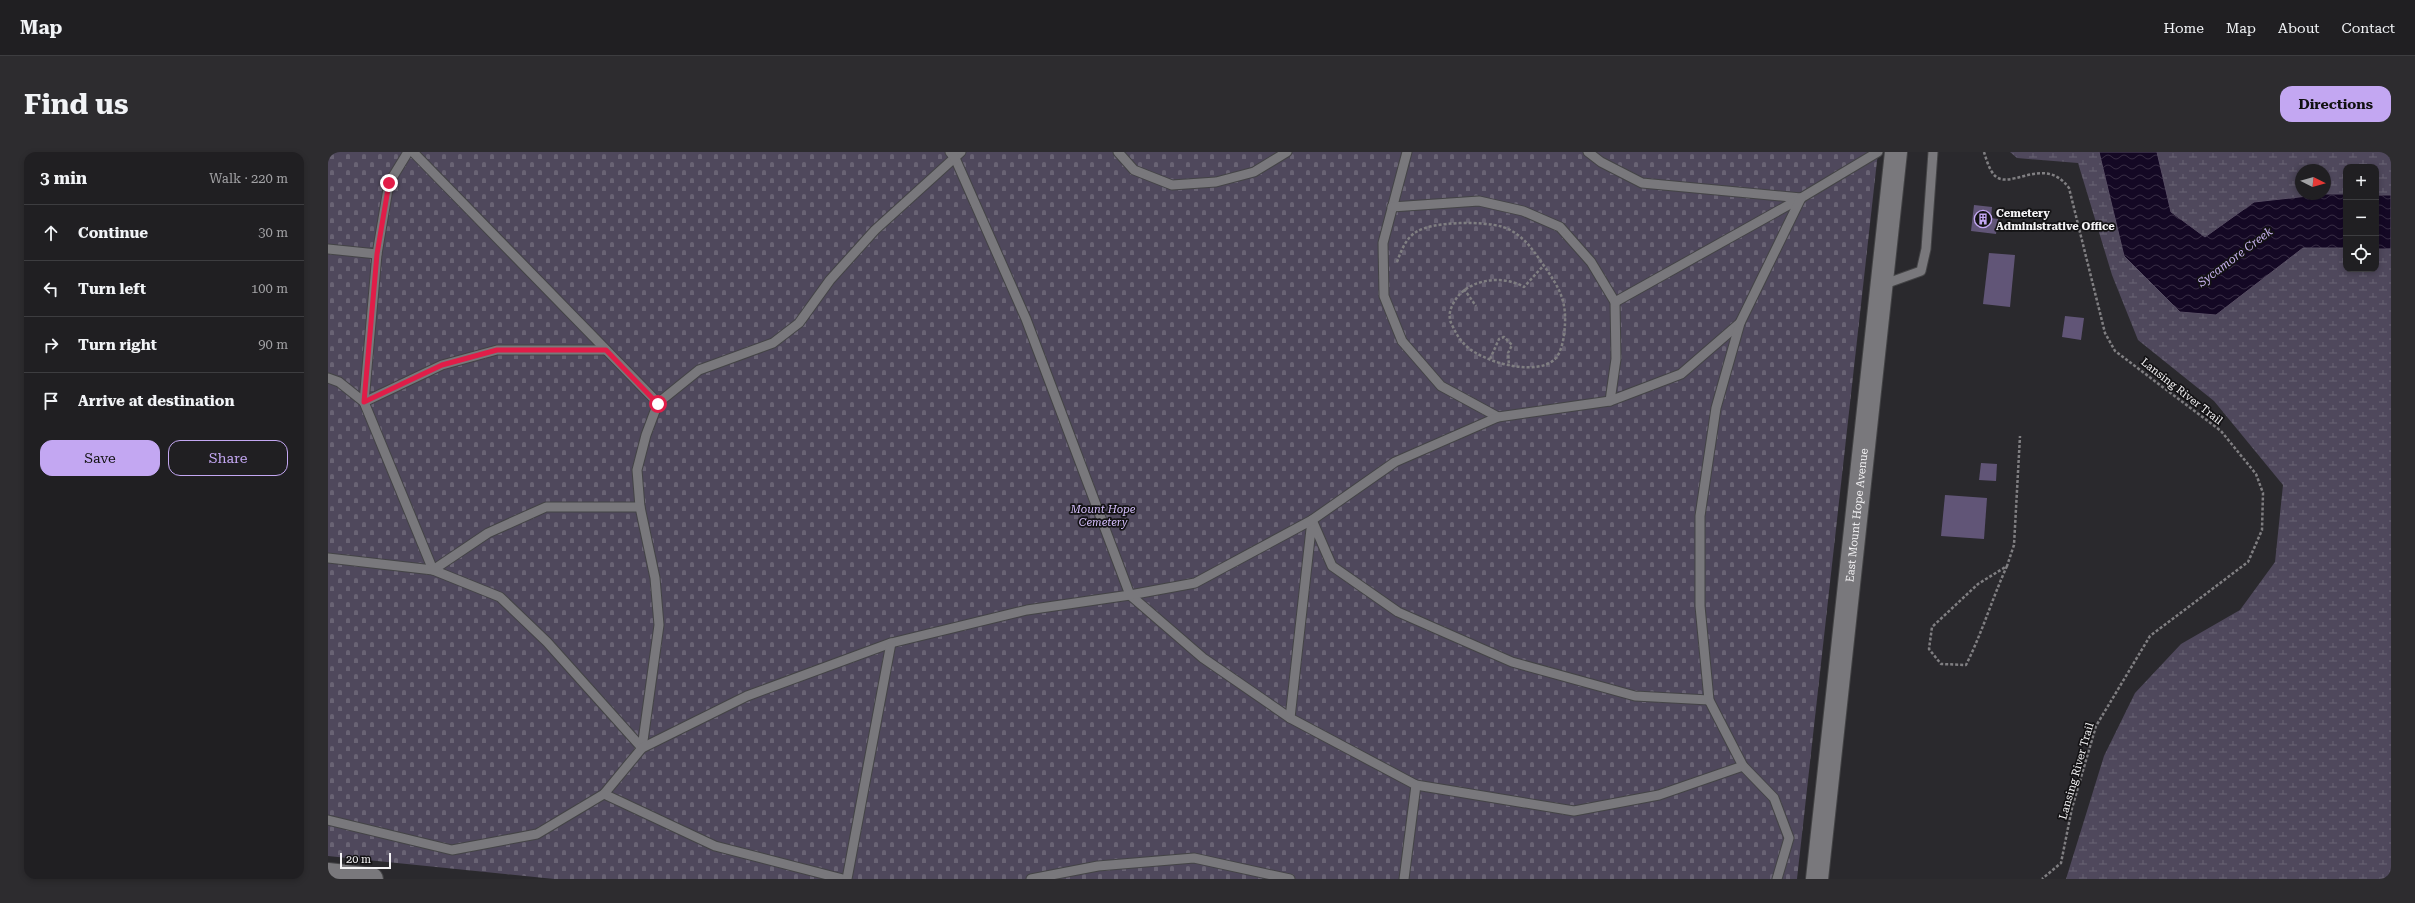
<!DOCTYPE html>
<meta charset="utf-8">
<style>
body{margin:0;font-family:"Roboto Serif",serif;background:#2d2c2f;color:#f1f3f6}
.controls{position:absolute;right:12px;top:12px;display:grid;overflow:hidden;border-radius:8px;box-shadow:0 2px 6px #0003}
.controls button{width:36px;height:36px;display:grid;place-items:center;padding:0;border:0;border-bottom:1px solid #3d3d40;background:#201f22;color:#f1f3f6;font:20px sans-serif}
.compass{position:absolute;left:1967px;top:12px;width:36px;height:36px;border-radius:50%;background:#201f22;box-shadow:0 2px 6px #0003;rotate:96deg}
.scale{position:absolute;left:12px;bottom:10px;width:51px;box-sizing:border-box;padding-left:4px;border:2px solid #f4f3f5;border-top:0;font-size:11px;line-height:14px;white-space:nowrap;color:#f4f3f5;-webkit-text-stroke:3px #131214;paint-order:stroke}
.stop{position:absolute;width:12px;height:12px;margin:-9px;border:3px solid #e11d48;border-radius:50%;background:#fff}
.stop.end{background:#e11d48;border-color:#fff;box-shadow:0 1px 4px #0008}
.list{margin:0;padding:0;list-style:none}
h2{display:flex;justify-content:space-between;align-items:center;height:52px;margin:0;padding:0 16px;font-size:17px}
h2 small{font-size:13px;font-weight:400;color:#a2a2a5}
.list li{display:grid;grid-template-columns:26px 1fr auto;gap:12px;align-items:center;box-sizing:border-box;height:56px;padding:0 16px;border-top:1px solid #3d3d40}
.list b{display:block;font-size:15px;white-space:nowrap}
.list em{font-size:13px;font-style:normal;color:#a2a2a5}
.actions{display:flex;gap:8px;padding:12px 16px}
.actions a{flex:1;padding:9px 0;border:1px solid #c3a7f2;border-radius:12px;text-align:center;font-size:14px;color:#c3a7f2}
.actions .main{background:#c3a7f2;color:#111}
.icon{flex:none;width:22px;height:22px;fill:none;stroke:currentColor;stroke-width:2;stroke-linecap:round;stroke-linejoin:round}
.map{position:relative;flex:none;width:2063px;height:727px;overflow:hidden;border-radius:12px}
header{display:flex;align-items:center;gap:24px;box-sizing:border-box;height:56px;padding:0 20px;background:#201f22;border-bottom:1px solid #3d3d40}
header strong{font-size:19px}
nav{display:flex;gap:22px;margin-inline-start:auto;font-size:14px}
.intro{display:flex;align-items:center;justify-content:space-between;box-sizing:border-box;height:96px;padding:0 24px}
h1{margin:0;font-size:28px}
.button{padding:10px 18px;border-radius:12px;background:#c3a7f2;color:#111;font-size:14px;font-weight:700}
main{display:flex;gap:24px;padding:0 24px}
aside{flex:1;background:#201f22;border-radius:12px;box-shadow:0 2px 6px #0003}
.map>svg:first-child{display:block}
.wetland{fill:url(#wetland-marsh);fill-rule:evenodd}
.cemetery{fill:url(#cemetery-stones)}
.water{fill:url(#water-waves);stroke:#574e63}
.building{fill:#615577}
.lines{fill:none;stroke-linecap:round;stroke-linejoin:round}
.service-casing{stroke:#444446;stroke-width:11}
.tertiary-casing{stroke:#444446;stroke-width:24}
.path{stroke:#807f82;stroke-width:2.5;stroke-dasharray:3 2;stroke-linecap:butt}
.service{stroke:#79787c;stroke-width:9}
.tertiary{stroke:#79787c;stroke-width:22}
.route{stroke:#e11d48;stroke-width:5}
.labels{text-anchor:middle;stroke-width:3.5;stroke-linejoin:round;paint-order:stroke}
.poi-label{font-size:11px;font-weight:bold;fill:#f4f3f5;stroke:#131214;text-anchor:start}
.street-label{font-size:11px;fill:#f4f3f5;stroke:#131214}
.park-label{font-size:11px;font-style:italic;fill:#d7c1fe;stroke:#131214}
.water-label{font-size:12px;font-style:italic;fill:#c8b3ef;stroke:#131214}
</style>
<header>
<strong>Map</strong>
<nav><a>Home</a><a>Map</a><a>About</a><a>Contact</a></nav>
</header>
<div class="intro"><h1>Find us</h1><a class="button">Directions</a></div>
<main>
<aside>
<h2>3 min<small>Walk · 220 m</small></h2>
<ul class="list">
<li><svg class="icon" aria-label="ahead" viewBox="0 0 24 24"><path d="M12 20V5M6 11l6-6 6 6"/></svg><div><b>Continue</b></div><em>30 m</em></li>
<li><svg class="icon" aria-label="left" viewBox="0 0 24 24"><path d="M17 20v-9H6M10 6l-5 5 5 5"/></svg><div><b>Turn left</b></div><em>100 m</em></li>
<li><svg class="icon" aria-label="right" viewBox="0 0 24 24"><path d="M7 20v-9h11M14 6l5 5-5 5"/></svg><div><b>Turn right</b></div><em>90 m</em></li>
<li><svg class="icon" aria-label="arrive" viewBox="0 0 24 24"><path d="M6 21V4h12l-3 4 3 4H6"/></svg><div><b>Arrive at destination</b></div></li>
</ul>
<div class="actions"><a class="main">Save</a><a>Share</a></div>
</aside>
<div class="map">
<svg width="2063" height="727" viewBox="0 0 2063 727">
<defs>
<pattern id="wetland-marsh" width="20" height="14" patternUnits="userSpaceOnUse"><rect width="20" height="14" fill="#4f485c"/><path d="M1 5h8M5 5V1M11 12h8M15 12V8" fill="none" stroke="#696374"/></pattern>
<pattern id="cemetery-stones" width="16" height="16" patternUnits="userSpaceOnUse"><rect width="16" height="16" fill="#4f485c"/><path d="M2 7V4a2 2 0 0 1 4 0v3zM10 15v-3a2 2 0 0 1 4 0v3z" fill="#696374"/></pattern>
<pattern id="water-waves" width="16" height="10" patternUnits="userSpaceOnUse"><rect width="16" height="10" fill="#140824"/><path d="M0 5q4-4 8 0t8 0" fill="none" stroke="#372c44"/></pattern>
</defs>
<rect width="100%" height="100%" fill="#2a292d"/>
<!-- wetland -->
<path class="wetland" d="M1682 0H2063V727H1738L1776 604 1807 541 1853 492 1912 458 1947 410 1955 333 1886 249 1810 188 1784 123 1750 11 1689 6ZM2018 15H2048V117H2018ZM1973 18H1997V42H1973Z"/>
<!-- cemetery -->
<polygon class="cemetery" points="0,0 1550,0 1469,727 226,727 0,704"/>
<!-- water -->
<g class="water">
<polygon points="1771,0 1829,0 1843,60 1877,85 1926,50 1998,42 2018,42 2018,96 1975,96 1888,163 1852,160 1796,104"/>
<rect x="2048" y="43" width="15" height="54"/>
</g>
<!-- building -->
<g class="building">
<polygon points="1646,53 1664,55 1663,66 1670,67 1668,82 1643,79"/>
<polygon points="1661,101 1687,103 1682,155 1655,152"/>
<polygon points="1737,164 1756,166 1753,188 1734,185"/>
<polygon points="1653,311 1669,312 1668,329 1651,328"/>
<polygon points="1617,343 1659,346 1656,387 1613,384"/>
</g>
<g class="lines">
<defs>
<g id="service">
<polyline points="80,0 61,31 49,102 36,250 105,418 172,445 219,490 314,596 331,473 327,426 312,355 309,318 318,283 330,251 371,218 445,191 471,171 502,128 547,78 633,0"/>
<polyline points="85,0 330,251"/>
<polyline points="622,0 627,6 698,167 802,443 875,506 962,566 1088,633 1246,659 1331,643 1415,614"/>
<polyline points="790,0 806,18 844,33 888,30 926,20 959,0"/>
<polyline points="1079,0 1055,91 1056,144 1074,189 1113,234 1170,265"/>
<polyline points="1260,0 1273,10 1314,31 1473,46"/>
<polyline points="1064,55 1151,49 1195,59 1232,75 1263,110 1287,150 1288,207 1282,249"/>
<polyline points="0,97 49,102"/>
<polyline points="1554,133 1593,119 1598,97 1605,0"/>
<polyline points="1287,150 1473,46 1550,0"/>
<polyline points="0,226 11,230 36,250 114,213 169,198 278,198"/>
<polyline points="0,406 105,418 160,381 218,355 312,355"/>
<polyline points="962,566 984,368 1004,414 1070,460 1184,510 1307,544 1381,548"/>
<polyline points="276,642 314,596 419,544 563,491 699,458 802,443 867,431 984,368 1067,310 1170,265 1282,249 1353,222 1412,171"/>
<polyline points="0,668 124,698 209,682 276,642 387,694 515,727"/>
<polyline points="519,727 563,491"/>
<polyline points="703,727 770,714 866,706 962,727"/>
<polyline points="1076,727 1088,633"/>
<polyline points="1449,727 1461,686 1446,646 1415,614 1381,548 1372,454 1372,364 1388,256 1412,171 1473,46"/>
</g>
<g id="tertiary">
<polyline points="0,722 44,727"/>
<path id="s1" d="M1489 727 1568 0"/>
</g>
</defs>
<!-- service casing -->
<use href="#service" class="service-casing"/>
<!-- tertiary casing -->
<use href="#tertiary" class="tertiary-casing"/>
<!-- path -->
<g class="path">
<path d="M1656 0C1658 6 1660 14 1664 20 1678 44 1715 0 1741 36L1777 181 1787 199 1893 279 1928 322 1935 341 1934 378 1920 410 1822 484 1768 574 1744 656 1733 711 1714 727"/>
<path d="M1069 110C1073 99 1078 86 1088 80 1105 69 1156 69 1175 75 1193 81 1204 96 1214 111 1233 138 1240 150 1236 183 1235 191 1232 203 1226 208 1208 223 1166 212 1148 201 1137 195 1130 186 1125 175 1120 166 1121 160 1125 152 1137 127 1174 122 1196 135L1216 113"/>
<polyline points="1136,137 1148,154"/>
<polyline points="1162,207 1171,187 1176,185 1184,193 1180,201 1181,214"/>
<path d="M1679 414C1664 447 1654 481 1638 513L1613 512 1601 497 1604 475 1650 432 1679 414 1686 393 1692 284"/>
</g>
<!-- service -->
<use href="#service" class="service"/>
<!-- tertiary -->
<use href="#tertiary" class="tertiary"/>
</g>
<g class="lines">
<!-- route -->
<polyline class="route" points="61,31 49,102 36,250 114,213 169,198 278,198 330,252"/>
</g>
<!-- icons -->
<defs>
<symbol id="building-ring" viewBox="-11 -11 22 22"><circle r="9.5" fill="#131214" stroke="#c3a7f2" stroke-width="1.5"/><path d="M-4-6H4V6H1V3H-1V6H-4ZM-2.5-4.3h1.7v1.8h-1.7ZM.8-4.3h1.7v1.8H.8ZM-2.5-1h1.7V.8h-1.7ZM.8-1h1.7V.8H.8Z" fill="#c3a7f2"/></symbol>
</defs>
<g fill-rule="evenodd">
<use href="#building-ring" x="1645" y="57" width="20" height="20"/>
</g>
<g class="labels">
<!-- poi labels -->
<g class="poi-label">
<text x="1668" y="65">Cemetery<tspan x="1668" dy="13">Administrative Office</tspan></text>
</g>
<!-- street labels -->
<g class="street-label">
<text transform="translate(1854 239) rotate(38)" y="4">Lansing River Trail</text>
<text dy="4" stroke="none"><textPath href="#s1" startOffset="366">East Mount Hope Avenue</textPath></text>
<text transform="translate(1748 619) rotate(-74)" y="4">Lansing River Trail</text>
</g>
<!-- park labels -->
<g class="park-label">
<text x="775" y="361">Mount Hope<tspan x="775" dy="13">Cemetery</tspan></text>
</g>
<!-- water labels -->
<g class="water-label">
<text transform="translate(1907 105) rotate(-37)" y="4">Sycamore Creek</text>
</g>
</g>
</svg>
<div class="controls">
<button>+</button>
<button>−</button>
<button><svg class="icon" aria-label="locate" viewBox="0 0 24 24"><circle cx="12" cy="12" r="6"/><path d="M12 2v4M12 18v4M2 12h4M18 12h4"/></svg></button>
</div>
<svg class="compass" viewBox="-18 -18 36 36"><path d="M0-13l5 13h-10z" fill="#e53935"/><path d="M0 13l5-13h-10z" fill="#a2a2a5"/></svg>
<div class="scale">20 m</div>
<div class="stop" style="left:330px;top:252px"></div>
<div class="stop end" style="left:61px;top:31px"></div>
</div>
</main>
